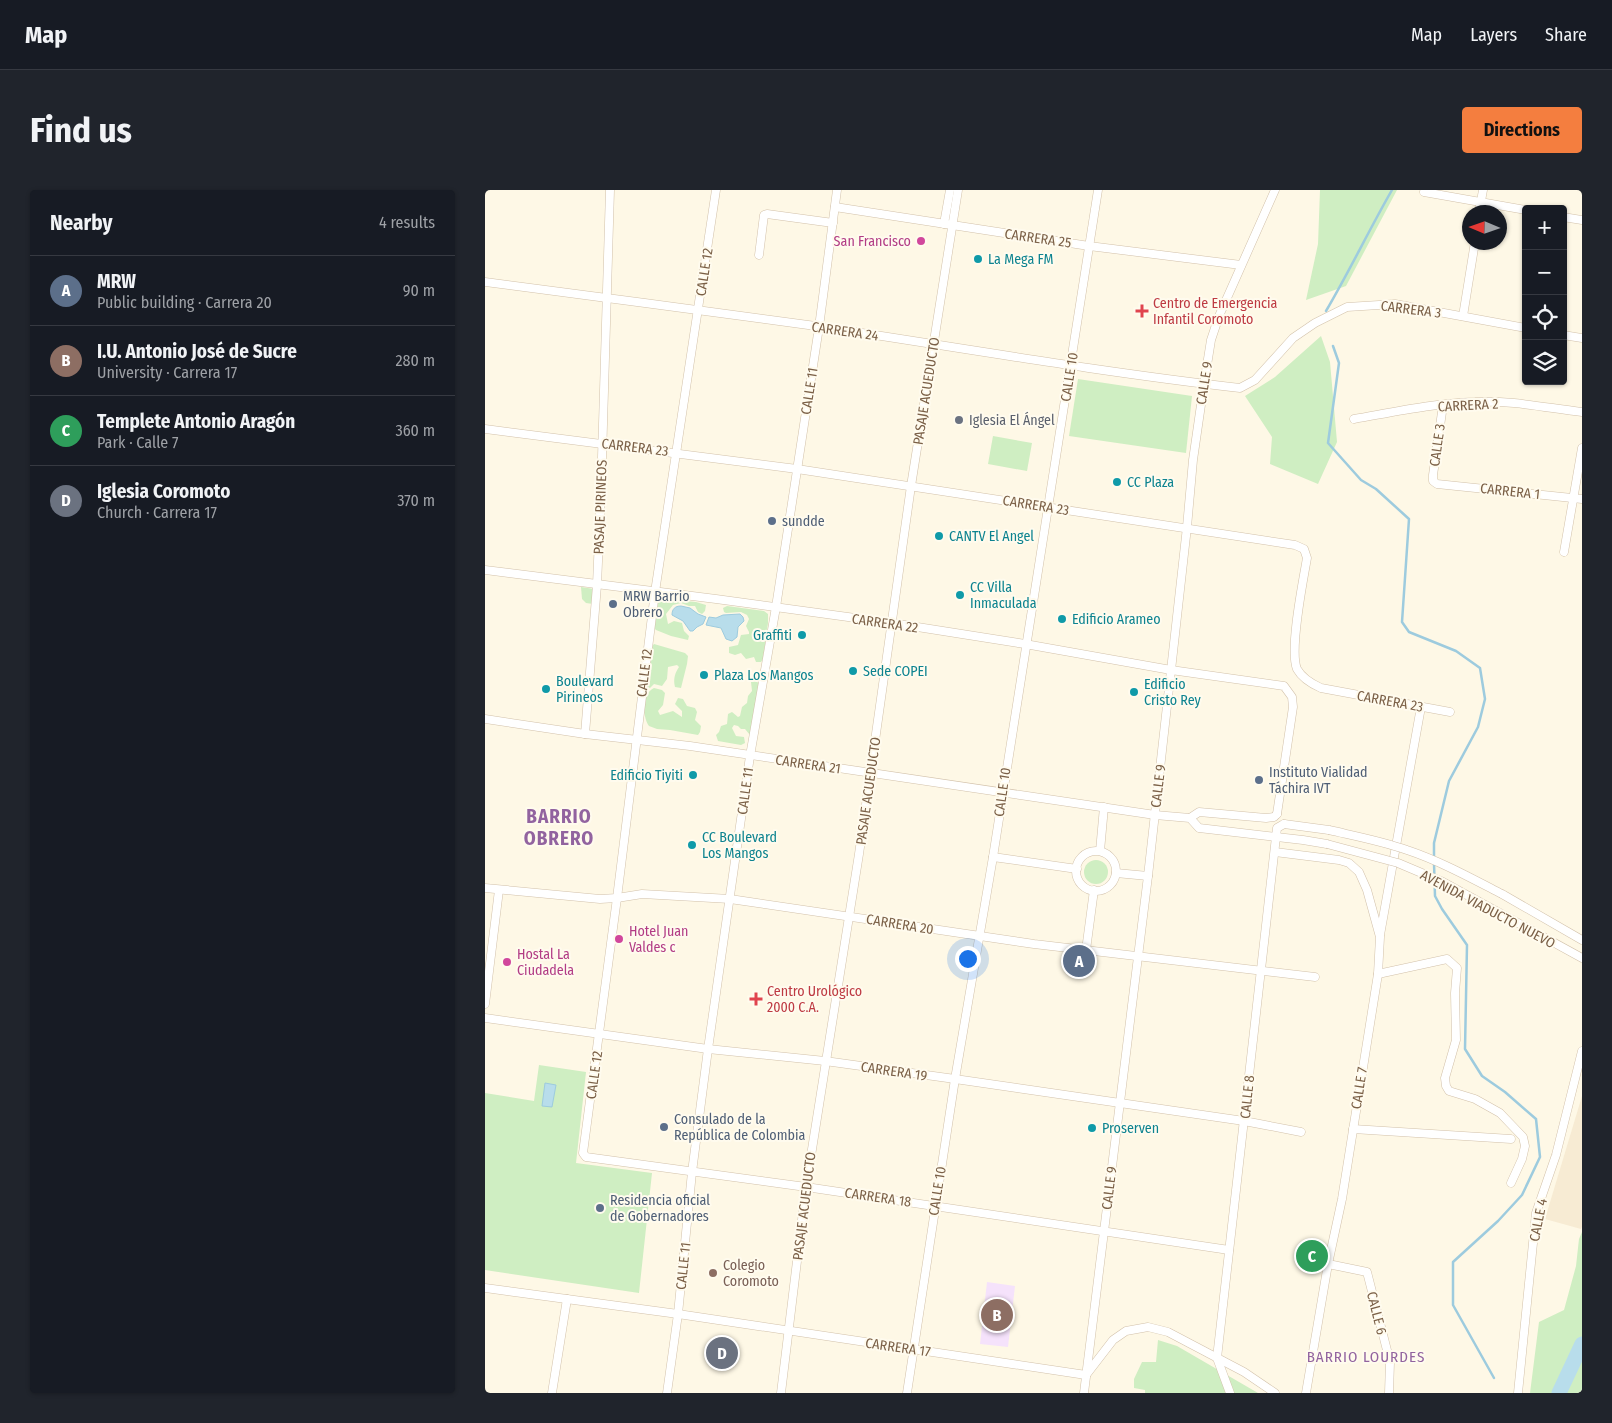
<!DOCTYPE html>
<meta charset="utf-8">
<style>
body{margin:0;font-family:"Fira Sans Condensed",sans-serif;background:#20242c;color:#f1f3f6}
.controls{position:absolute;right:15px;top:15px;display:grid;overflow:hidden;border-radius:5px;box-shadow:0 1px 4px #0004}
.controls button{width:45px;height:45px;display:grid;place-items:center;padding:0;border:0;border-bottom:1px solid #363941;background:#171b24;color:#f1f3f6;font:25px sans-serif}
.compass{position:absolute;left:977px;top:15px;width:45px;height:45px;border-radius:50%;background:#171b24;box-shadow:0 1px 4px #0004;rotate:272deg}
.you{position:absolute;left:482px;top:768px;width:18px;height:18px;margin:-12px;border:4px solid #fff;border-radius:50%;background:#1a73e8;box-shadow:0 0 0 8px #1a73e833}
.badge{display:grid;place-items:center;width:32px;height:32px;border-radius:50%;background:#f47e3f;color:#fff;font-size:16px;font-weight:700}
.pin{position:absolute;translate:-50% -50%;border:2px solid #fff;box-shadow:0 1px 5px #0006}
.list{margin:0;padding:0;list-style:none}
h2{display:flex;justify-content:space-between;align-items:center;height:65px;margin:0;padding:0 20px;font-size:21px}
h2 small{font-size:16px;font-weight:400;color:#9ea1a6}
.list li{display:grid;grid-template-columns:32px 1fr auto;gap:15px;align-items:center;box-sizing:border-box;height:70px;padding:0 20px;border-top:1px solid #363941}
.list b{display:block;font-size:19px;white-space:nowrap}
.list p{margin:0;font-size:16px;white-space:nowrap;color:#9ea1a6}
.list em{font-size:16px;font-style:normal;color:#9ea1a6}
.icon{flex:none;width:28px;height:28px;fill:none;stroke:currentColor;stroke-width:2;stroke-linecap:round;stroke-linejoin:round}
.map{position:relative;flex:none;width:1097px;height:1203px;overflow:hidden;border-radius:5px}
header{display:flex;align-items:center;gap:30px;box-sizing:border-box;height:70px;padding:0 25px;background:#171b24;border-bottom:1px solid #363941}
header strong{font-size:24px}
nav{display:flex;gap:28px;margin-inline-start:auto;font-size:18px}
.intro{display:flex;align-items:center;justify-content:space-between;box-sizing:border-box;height:120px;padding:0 30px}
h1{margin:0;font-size:35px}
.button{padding:12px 22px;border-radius:5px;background:#f47e3f;color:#111;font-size:18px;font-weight:700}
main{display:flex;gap:30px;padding:0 30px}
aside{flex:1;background:#171b24;border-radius:5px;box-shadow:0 1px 4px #0004}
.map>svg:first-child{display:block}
.residential{fill:#f7ebd3}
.education{fill:#f5e2fb}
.green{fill:#cfeec2}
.water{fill:#b8ddeb;stroke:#9dcbde}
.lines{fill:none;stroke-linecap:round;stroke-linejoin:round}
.stream{stroke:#9dcbde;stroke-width:2.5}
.river{stroke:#b8ddeb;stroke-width:15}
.street-casing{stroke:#d2c1aa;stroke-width:9}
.street{stroke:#fff;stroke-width:8}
.street-bridge-casing{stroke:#d2c1aa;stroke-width:9;stroke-linecap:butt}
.street-bridge{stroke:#fff;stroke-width:8}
.hotel-dot{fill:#d1479c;stroke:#fffbee;stroke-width:2}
.culture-dot{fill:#0f9aa8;stroke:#fffbee;stroke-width:2}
.health-dot{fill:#e0444e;stroke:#fffbee;stroke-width:2}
.worship-dot{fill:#6b7280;stroke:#fffbee;stroke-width:2}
.service-dot{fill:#5c6f8a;stroke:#fffbee;stroke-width:2}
.education-dot{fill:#8d6e63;stroke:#fffbee;stroke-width:2}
.labels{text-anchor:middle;stroke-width:4;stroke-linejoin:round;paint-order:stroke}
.street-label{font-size:14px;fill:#7b6047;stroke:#fffbee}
.hotel-label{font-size:14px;fill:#b23c85;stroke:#fffbee;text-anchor:start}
.culture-label{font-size:14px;fill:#0d838f;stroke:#fffbee;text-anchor:start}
.health-label{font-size:14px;fill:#be3a42;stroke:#fffbee;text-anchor:start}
.worship-label{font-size:14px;fill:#5b616d;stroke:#fffbee;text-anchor:start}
.service-label{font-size:14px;fill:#4e5e75;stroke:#fffbee;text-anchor:start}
.education-label{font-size:14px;fill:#785e54;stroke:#fffbee;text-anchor:start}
.neighbourhood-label{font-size:15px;letter-spacing:1px;fill:#92639f;stroke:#fffbee}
.district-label{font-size:19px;font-weight:bold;letter-spacing:1px;fill:#92639f;stroke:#fffbee}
</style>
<header>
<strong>Map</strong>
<nav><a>Map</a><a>Layers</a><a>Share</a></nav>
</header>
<div class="intro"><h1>Find us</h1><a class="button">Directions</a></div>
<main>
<aside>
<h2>Nearby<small>4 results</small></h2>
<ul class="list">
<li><span class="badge" style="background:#5c6f8a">A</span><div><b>MRW</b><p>Public building · Carrera 20</p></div><em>90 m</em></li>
<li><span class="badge" style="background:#8d6e63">B</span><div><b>I.U. Antonio José de Sucre</b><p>University · Carrera 17</p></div><em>280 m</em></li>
<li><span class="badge" style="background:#2e9e5b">C</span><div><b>Templete Antonio Aragón</b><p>Park · Calle 7</p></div><em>360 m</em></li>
<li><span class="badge" style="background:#6b7280">D</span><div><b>Iglesia Coromoto</b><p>Church · Carrera 17</p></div><em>370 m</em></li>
</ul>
</aside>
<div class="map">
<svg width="1097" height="1203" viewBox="0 0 1097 1203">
<rect width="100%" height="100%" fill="#fef8e6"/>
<!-- residential -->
<polygon class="residential" points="1097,906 1097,1037 1096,1039 1060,1029"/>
<!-- education -->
<polygon class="education" points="502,1092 530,1096 523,1157 495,1154"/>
<!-- green -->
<g class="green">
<polygon points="835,0 912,0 861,96 821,110 833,54"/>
<polygon points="836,146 845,172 852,252 833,294 785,274 787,247 760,206 790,187"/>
<polygon points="593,189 707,206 701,263 584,246"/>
<polygon points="508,246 547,253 542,281 503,274"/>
<polygon points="96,397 109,399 108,414 101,413 97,409"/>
<polygon points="175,409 211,412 221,415 220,421 217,424 213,422 210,416 204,416 196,413 188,415 181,424 183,434 189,431 197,433 199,441 204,446 203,450 186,446 171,440 169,438 172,412"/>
<polygon points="242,416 279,421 283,424 283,433 278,469 276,472 271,472 269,467 261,469 256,463 250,465 244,463 244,457 253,455 256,445 264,444 264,442 261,436 264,429 262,425 256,422 241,423 239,422 238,418"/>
<path d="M169 454 200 463 203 466 202 474 196 498 190 497C188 489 190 483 194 477L192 475 183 477 182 489 177 496 169 494 165 498 161 496 167 456Z"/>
<polygon points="270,491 276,494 267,544 265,545 260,539 256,539 253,536 249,535 247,538 251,546 259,547 260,553 256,555 233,551 231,545 234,542 236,536 242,534 243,524 247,522 253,527 255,526 257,517 262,513 263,506 267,501 266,492"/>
<path d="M169 498 177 500 180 503 178 515 173 521 175 525 188 521 197 527V521L190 514 193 508 198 509 202 516 210 518 212 522 210 530 216 536 215 542 213 545 185 540 172 539 164 536C157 526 157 503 169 498Z"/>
<circle cx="611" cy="682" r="12"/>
<polygon points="54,875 101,882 91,973 167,983 154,1103 0,1080 0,903 49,911"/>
<polygon points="1097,1042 1097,1201 1093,1203 1045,1203 1054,1132 1079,1120 1091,1076 1094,1049"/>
<polygon points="673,1150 692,1156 773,1203 660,1203 660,1200 649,1198 649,1189 657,1172 671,1172"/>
</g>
<!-- water -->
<g class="water">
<path d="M196 416 205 418 213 424 221 427 218 434 212 437 208 441H205L198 431 187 425C187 419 190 416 196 416Z"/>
<polygon points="255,424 258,427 259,431 253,437 252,447 247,451 241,449 236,438 221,435 224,427 231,428 238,425"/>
<polygon points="60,893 71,895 67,917 57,916"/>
</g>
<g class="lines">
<!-- stream -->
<g class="stream">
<path d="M841 121C864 82 884 40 907 0"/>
<polyline points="848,156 854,173 843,253 876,290 891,299 924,329 917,432 924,442 971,461 995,478 1000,509 993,537 964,591 949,653 949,668"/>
<polyline points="949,673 950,706 957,719 982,755 980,859 997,886 1020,902 1051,929 1055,967 1037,1005 1013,1031 968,1072 968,1115 1009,1188"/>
</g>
<!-- river -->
<polyline class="river" points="1074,1203 1097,1154"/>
<defs>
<g id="street">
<polyline points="231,0 170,402 132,708 98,963 101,967 321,997 744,1060"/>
<polyline points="939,2 1041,20"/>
<polyline points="350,17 604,56 756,75"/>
<polyline points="994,22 998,0"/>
<polyline points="1078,27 1097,30"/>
<polyline points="459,34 465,0"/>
<polyline points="274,65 279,25 282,24 348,33"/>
<path d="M0 92C113 107 225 121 338 137 477 158 615 182 755 198L770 190 808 148 830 133 862 117 910 114 1041 138"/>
<polyline points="978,126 990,52"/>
<polyline points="1078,145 1097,148"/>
<polyline points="958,215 948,285 948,291 952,294 1097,309"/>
<path d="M869 229C909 222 950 213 990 212 1026 210 1062 218 1097 222"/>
<path d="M0 239 312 279 810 355 819 359 822 368C818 391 804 460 812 479 817 488 827 494 836 498L965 522"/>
<polyline points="1079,362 1097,258"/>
<polyline points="0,380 231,409 407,433 540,454 686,480 799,496 807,507 808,517 792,624"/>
<polyline points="0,529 100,544 205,556 670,625 705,628 714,638 818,650 842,654"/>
<polyline points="100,544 112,395 116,301 125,0"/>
<polyline points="705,628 714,622 781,628 789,627 792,624"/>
<polyline points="799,634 844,640"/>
<polyline points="615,661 619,617"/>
<circle cx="611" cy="681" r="20"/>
<polyline points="790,662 854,670 864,673 874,682 882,700 895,747 893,784 857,1009 843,1074 821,1203"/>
<polyline points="508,667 592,679"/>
<polyline points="631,683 663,686"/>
<polyline points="0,698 115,709 132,708 157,704 245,709 549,754 830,787"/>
<polyline points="1017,704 1097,750"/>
<polyline points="1013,722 1097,768"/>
<polyline points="895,745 936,517"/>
<polyline points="601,760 609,700"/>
<polyline points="893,784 962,769 972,778 970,803 971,850 960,888 961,896 964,901 990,909 1015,923 1038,947 1040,956 1037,969 1026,993"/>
<polyline points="0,814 14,700"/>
<polyline points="0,828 223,859 340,871 470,889 759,931 816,942"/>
<polyline points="868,939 1026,949"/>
<polyline points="843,1074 882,1082 905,1172 904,1203"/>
<polyline points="0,1098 193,1124 601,1185 628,1150 641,1141 663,1137 683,1142 759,1182 790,1203"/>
<polyline points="67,1203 82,1109"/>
<polyline points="182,1203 193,1124 207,982 223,859 265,566 291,417 334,137 352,0"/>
<polyline points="296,1203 321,997 374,664 426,296 473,0"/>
<polyline points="422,1203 470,889 508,667 613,0"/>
<polyline points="599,1203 663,686 702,337 708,270 719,194 726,150 734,126 790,0"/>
<polyline points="745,1203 732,1168 792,638 799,634"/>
<polyline points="1033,1203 1051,1023 1071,965 1097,861"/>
</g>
</defs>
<!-- street casing -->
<use href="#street" class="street-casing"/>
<!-- street -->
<use href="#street" class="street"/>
<defs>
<g id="street-bridge">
<path d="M844 640C870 646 897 651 922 660 955 671 986 688 1017 704"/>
<polyline points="842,654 913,673 958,692 1013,722"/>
</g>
</defs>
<!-- street-bridge casing -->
<use href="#street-bridge" class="street-bridge-casing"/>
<!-- street-bridge -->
<use href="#street-bridge" class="street-bridge"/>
</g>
<!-- markers -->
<g class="hotel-dot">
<circle cx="436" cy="51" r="5"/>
<circle cx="134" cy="749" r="5"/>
<circle cx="22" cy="772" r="5"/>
</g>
<g class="culture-dot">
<circle cx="493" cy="69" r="5"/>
<circle cx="632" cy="292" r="5"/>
<circle cx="454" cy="346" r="5"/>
<circle cx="475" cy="405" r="5"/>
<circle cx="577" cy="429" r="5"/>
<circle cx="317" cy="445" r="5"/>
<circle cx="368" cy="481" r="5"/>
<circle cx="219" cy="485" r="5"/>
<circle cx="61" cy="499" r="5"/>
<circle cx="649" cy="502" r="5"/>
<circle cx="208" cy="585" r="5"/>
<circle cx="207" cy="655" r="5"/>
<circle cx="607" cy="938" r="5"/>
</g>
<g class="health-dot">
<path d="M654.5 113.5h5v5h5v5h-5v5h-5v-5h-5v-5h5z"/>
<path d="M268.5 801.5h5v5h5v5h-5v5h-5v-5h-5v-5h5z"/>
</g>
<circle class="worship-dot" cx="474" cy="230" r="5"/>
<g class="service-dot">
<circle cx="287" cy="331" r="5"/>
<circle cx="128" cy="414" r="5"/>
<circle cx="774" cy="590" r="5"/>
<circle cx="179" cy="937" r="5"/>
<circle cx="115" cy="1018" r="5"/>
</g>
<circle class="education-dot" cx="228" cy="1083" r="5"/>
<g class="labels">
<!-- street labels -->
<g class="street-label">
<text transform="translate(553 48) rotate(8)" y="5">CARRERA 25</text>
<text transform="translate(219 82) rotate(-81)" y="5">CALLE 12</text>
<text transform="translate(926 119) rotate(7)" y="5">CARRERA 3</text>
<text transform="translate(360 141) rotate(8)" y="5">CARRERA 24</text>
<text transform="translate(584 187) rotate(-81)" y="5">CALLE 10</text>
<text transform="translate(719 193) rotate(-81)" y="5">CALLE 9</text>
<text transform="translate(324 201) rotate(-81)" y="5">CALLE 11</text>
<text transform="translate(441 201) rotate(-81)" y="5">PASAJE ACUEDUCTO</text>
<text transform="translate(983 215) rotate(-3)" y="5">CARRERA 2</text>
<text transform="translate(952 255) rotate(-82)" y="5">CALLE 3</text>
<text transform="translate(150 257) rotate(7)" y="5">CARRERA 23</text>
<text transform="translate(1025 301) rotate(6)" y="5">CARRERA 1</text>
<text transform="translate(551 315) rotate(9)" y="5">CARRERA 23</text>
<text transform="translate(115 317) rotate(-88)" y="5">PASAJE PIRINEOS</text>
<text transform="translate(400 433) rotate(8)" y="5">CARRERA 22</text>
<text transform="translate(159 483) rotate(-83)" y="5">CALLE 12</text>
<text transform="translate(905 511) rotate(10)" y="5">CARRERA 23</text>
<text transform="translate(323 574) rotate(8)" y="5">CARRERA 21</text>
<text transform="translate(673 596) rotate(-83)" y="5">CALLE 9</text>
<text transform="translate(260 601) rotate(-82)" y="5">CALLE 11</text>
<text transform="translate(383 601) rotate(-82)" y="5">PASAJE ACUEDUCTO</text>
<text transform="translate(517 602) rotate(-82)" y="5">CALLE 10</text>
<text transform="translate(1003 719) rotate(28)" y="5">AVENIDA VIADUCTO NUEVO</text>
<text transform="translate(415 734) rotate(9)" y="5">CARRERA 20</text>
<text transform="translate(409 881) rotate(8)" y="5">CARRERA 19</text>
<text transform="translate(109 885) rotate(-82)" y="5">CALLE 12</text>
<text transform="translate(874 898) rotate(-81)" y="5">CALLE 7</text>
<text transform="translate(762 907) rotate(-84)" y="5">CALLE 8</text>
<text transform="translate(624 998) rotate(-83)" y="5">CALLE 9</text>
<text transform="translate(452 1001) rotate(-81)" y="5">CALLE 10</text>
<text transform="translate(393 1007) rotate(8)" y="5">CARRERA 18</text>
<text transform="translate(319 1016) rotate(-83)" y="5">PASAJE ACUEDUCTO</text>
<text transform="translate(1053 1030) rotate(-79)" y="5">CALLE 4</text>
<text transform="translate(198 1076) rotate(-84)" y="5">CALLE 11</text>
<text transform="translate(892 1123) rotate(76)" y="5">CALLE 6</text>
<text transform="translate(413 1157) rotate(8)" y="5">CARRERA 17</text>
</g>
<!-- hotel labels -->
<g class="hotel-label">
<text x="426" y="56" text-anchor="end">San Francisco</text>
<text x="144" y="746">Hotel Juan<tspan x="144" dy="16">Valdes c</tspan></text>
<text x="32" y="769">Hostal La<tspan x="32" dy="16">Ciudadela</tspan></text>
</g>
<!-- culture labels -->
<g class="culture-label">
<text x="503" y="74">La Mega FM</text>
<text x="642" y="297">CC Plaza</text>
<text x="464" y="351">CANTV El Angel</text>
<text x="485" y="402">CC Villa<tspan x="485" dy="16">Inmaculada</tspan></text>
<text x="587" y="434">Edificio Arameo</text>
<text x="307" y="450" text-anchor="end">Graffiti</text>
<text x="378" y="486">Sede COPEI</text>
<text x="229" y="490">Plaza Los Mangos</text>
<text x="71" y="496">Boulevard<tspan x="71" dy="16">Pirineos</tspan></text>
<text x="659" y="499">Edificio<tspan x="659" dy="16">Cristo Rey</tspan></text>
<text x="198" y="590" text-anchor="end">Edificio Tiyiti</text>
<text x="217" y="652">CC Boulevard<tspan x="217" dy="16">Los Mangos</tspan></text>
<text x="617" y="943">Proserven</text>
</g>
<!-- health labels -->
<g class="health-label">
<text x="668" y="118">Centro de Emergencia<tspan x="668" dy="16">Infantil Coromoto</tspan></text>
<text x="282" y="806">Centro Urológico<tspan x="282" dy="16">2000 C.A.</tspan></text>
</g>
<!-- worship labels -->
<g class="worship-label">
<text x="484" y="235">Iglesia El Ángel</text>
</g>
<!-- service labels -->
<g class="service-label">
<text x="297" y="336">sundde</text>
<text x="138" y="411">MRW Barrio<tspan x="138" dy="16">Obrero</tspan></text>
<text x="784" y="587">Instituto Vialidad<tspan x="784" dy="16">Táchira IVT</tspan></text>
<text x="189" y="934">Consulado de la<tspan x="189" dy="16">República de Colombia</tspan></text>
<text x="125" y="1015">Residencia oficial<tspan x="125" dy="16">de Gobernadores</tspan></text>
</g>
<!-- education labels -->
<g class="education-label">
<text x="238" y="1080">Colegio<tspan x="238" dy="16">Coromoto</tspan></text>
</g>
<!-- neighbourhood labels -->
<g class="neighbourhood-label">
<text x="881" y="1172">BARRIO LOURDES</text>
</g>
<!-- district labels -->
<g class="district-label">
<text x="74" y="633">BARRIO<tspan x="74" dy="22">OBRERO</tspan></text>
</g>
</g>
</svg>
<div class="controls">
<button>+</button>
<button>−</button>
<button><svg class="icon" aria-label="locate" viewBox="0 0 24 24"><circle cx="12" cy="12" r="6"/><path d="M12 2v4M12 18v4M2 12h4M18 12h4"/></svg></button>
<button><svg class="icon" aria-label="layers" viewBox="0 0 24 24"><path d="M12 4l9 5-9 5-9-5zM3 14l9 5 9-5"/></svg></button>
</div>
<svg class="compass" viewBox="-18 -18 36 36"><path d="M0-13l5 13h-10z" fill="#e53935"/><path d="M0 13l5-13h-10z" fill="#9ea1a6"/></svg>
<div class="you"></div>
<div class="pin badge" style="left:594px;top:771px;background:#5c6f8a">A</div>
<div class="pin badge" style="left:512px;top:1125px;background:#8d6e63">B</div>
<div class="pin badge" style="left:827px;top:1066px;background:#2e9e5b">C</div>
<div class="pin badge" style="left:237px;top:1163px;background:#6b7280">D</div>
</div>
</main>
